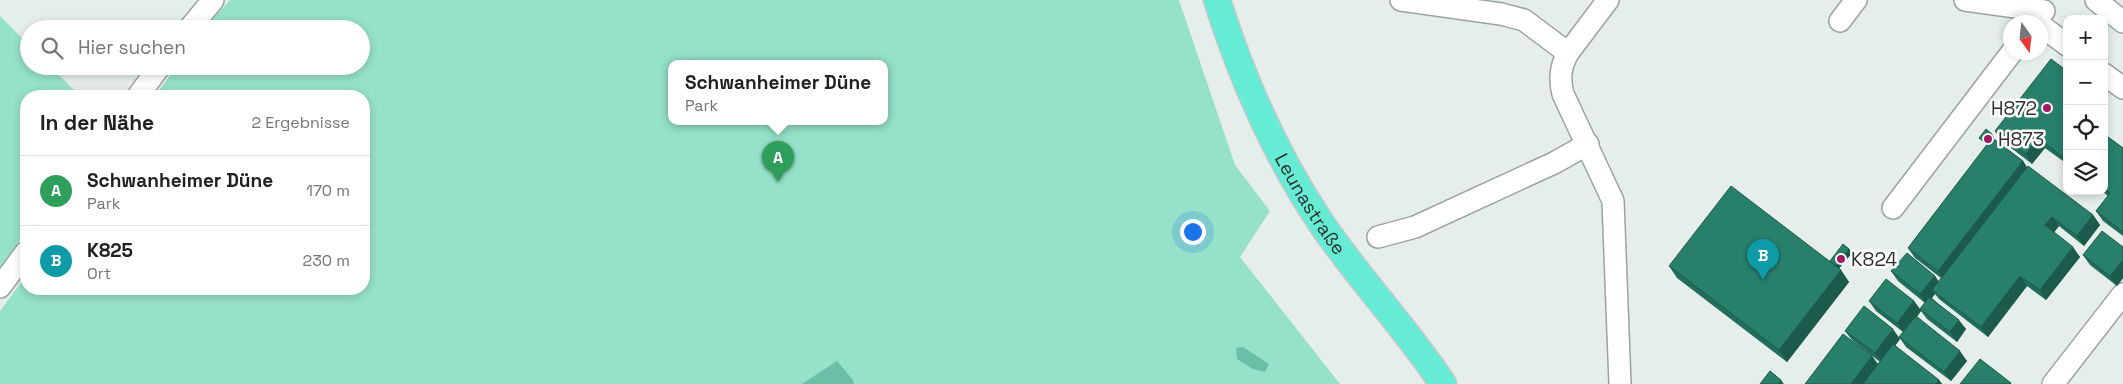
<!DOCTYPE html>
<html lang="de">
<meta charset="utf-8">
<style>
body{margin:0;font-family:"Space Grotesk",sans-serif;background:#f2f2f2;color:#202124}
.controls{position:absolute;right:15px;top:15px;display:grid;overflow:hidden;border-radius:10px;box-shadow:0 2px 8px #0003}
.controls button{width:45px;height:45px;display:grid;place-items:center;padding:0;border:0;border-bottom:1px solid #e0e0e0;background:#fff;color:#202124;font:25px sans-serif}
.compass{position:absolute;left:2003px;top:15px;width:45px;height:45px;border-radius:50%;background:#fff;box-shadow:0 2px 8px #0003;rotate:165deg}
.you{position:absolute;left:1192px;top:231px;width:18px;height:18px;margin:-12px;border:4px solid #fff;border-radius:50%;background:#1a73e8;box-shadow:0 0 0 8px #1a73e833}
.badge{display:grid;place-items:center;width:32px;height:32px;border-radius:50%;background:#a01763;color:#fff;font-size:16px;font-weight:700}
.pin{position:absolute;translate:-50% -41px;filter:drop-shadow(0 1px 2px #0008)}
.pin::after{content:'';position:absolute;top:26px;width:18px;height:15px;background:inherit;clip-path:polygon(0 0,100% 0,50% 100%)}
.popup{position:absolute;left:668px;top:60px;width:220px;height:65px;box-sizing:border-box;display:grid;place-content:center;border-radius:10px;background:#fff;filter:drop-shadow(0 1px 4px #0005);font-size:16px;white-space:nowrap;color:#757577}
.popup b{font-size:19px;color:#202124}
.popup::after{content:'';position:absolute;left:50%;top:100%;margin-left:-10px;border:10px solid transparent;border-top-color:#fff}
.list{margin:0;padding:0;list-style:none}
h2{display:flex;justify-content:space-between;align-items:center;height:65px;margin:0;padding:0 20px;font-size:21px}
h2 small{font-size:16px;font-weight:400;color:#757577}
.list li{display:grid;grid-template-columns:32px 1fr auto;gap:15px;align-items:center;box-sizing:border-box;height:70px;padding:0 20px;border-top:1px solid #e0e0e0}
.list b{display:block;font-size:19px;white-space:nowrap}
.list p{margin:0;font-size:16px;white-space:nowrap;color:#757577}
.list em{font-size:16px;font-style:normal;color:#757577}
.icon{flex:none;width:28px;height:28px;fill:none;stroke:currentColor;stroke-width:2;stroke-linecap:round;stroke-linejoin:round}
.map{position:relative;flex:none;width:2123px;height:384px;overflow:hidden}
.search{position:absolute;background:#fff;box-shadow:0 2px 8px #0003;left:20px;top:20px;width:350px;height:55px;display:flex;align-items:center;gap:12px;box-sizing:border-box;padding:0 18px;border-radius:28px;color:#757577;font-size:19px}
.panel{position:absolute;background:#fff;box-shadow:0 2px 8px #0003;left:20px;top:90px;width:350px;height:205px;border-radius:20px}
.map>svg:first-child{display:block}
.green{fill:#95e1ca;fill-rule:evenodd}
.water{fill:#6bbea7}
.lines{fill:none;stroke-linecap:round;stroke-linejoin:round}
.minor-casing{stroke:#9ba3a0;stroke-width:24}
.major-casing{stroke:#c8c9c9;stroke-width:29}
.minor{stroke:#fff;stroke-width:21}
.major{stroke:#66ecd4;stroke-width:26}
.wall{fill:#226e5c}
.shaded-wall{fill:#1c5a4b}
.building{fill:#28806b;stroke:#1c5a4b}
.poi-dot{fill:#a01763;stroke:#fff;stroke-width:2}
.labels{text-anchor:middle;stroke-width:5;stroke-linejoin:round;paint-order:stroke}
.poi-label{font-size:19px;fill:#2c302f;stroke:#fff;text-anchor:start}
.street-label{font-size:19px;fill:#2c302f;stroke:#fff}
</style>
<div class="map">
<svg width="2123" height="384" viewBox="0 0 2123 384">
<rect width="100%" height="100%" fill="#e6eeeb"/>
<!-- green -->
<g class="green">
<path d="M230 0H1179L1235 165 1270 211 1240 257 1340 384H0V311L26 276V289H364V96H155L177 66H361V29H203ZM672 63H884V121H672Z"/>
<polygon points="0,16 29,45 29,66 50,66 80,96 26,96 26,231 0,269"/>
</g>
<!-- water -->
<g class="water">
<polygon points="1243,347 1269,364 1265,372 1253,369 1237,359 1236,348"/>
<polygon points="837,361 853,380 854,384 802,384"/>
</g>
<g class="lines">
<defs>
<g id="minor">
<polyline points="1401,0 1501,14 1524,20 1568,53"/>
<path d="M1608 0 1568 53C1560 67 1559 79 1563 94L1613 201 1620 384"/>
<polyline points="1965,0 2044,11"/>
<polyline points="2096,0 2123,22"/>
<polyline points="1840,21 1856,0"/>
<polyline points="2040,25 2067,45"/>
<polyline points="189,29 213,0"/>
<polyline points="2104,74 2123,88"/>
<polyline points="138,96 160,66"/>
<polyline points="1893,208 2012,52"/>
<polyline points="1378,237 1415,227 1554,163 1588,144"/>
<polyline points="0,287 26,252"/>
<polyline points="2053,384 2123,294"/>
</g>
<g id="major">
<path id="s1" d="M1217 0C1242 79 1275 154 1321 223 1359 279 1406 328 1443 384"/>
</g>
</defs>
<!-- minor casing -->
<use href="#minor" class="minor-casing"/>
<!-- major casing -->
<use href="#major" class="major-casing"/>
<!-- minor -->
<use href="#minor" class="minor"/>
<!-- major -->
<use href="#major" class="major"/>
</g>
<!-- wall -->
<g class="wall">
<polygon points="2067,71 2067,164 2045,148 2032,164 2002,141 1995,131"/>
<polygon points="2104,134 2123,148 2123,236 2103,221 2096,211 2108,196 2102,191 2104,191"/>
<polygon points="1994,137 1993,138 2023,161 2027,167 2093,215 2100,225 2084,246 2059,226 2054,232 2080,257 2046,300 2027,286 1988,337 1939,299 1935,294 1932,298 1966,329 1957,342 1927,319 1921,311 1917,317 1967,361 1951,381 1906,347 1899,337 1903,332 1876,311 1869,301 1914,301 1920,309 1925,303 1898,281 1891,271 1935,276 1938,282 1941,278 1915,258 1908,248 1987,145 1982,141 1979,138"/>
<polygon points="2123,247 2123,278 2117,286 2090,265 2083,255"/>
<polygon points="1849,249 1852,253 1839,268 1849,282 1787,362 1677,278 1669,266 1830,261"/>
<polygon points="1845,331 1900,339 1895,346 1939,380 1942,384 1805,384 1872,356 1878,364 1880,362 1852,340"/>
</g>
<!-- shaded-wall -->
<g class="shaded-wall">
<polygon points="1992,134 1994,137 1988,146 1985,142"/>
<polygon points="2038,138 2045,148 2032,164 2026,154"/>
<polygon points="2023,161 2029,171 1945,281 1938,271"/>
<polygon points="2093,215 2100,225 2084,246 2077,236"/>
<polygon points="2052,217 2059,226 2052,235 2045,225"/>
<polygon points="2073,247 2080,257 2046,300 2040,290"/>
<polygon points="1849,249 1852,253 1837,271 1834,267"/>
<polygon points="2123,260 2123,278 2117,286 2110,276"/>
<polygon points="1841,270 1849,282 1787,362 1779,350"/>
<polygon points="1935,276 1942,286 1932,290 1935,294 1926,304 1920,294"/>
<polygon points="2020,276 2027,286 1988,337 1981,327"/>
<polygon points="1914,301 1921,311 1904,333 1897,323"/>
<polygon points="1959,320 1966,329 1957,342 1950,332"/>
<polygon points="1893,329 1900,339 1882,363 1875,353"/>
<polygon points="1960,351 1967,361 1951,381 1944,372"/>
<polygon points="1872,356 1879,366 1865,384 1851,384"/>
<polygon points="1781,380 1784,384 1778,384"/>
<polygon points="1939,380 1942,384 1936,384"/>
</g>
<!-- building -->
<g class="building">
<polygon points="2051,59 2067,71 2067,101 2065,103 2067,105 2067,160 2038,138 2026,154 1995,131"/>
<polygon points="1986,129 1992,134 1985,142 1979,138"/>
<polygon points="2104,134 2123,148 2123,232 2096,211 2110,193 2104,189"/>
<polygon points="1992,138 2023,161 1938,271 1908,248"/>
<polygon points="2028,166 2093,215 2077,236 2052,217 2045,225 2073,247 2040,290 2020,276 1981,327 1932,290"/>
<polygon points="1731,186 1841,270 1779,350 1669,266"/>
<polygon points="2102,231 2123,247 2123,260 2110,276 2083,255"/>
<polygon points="1843,244 1849,249 1836,266 1830,261"/>
<polygon points="1907,253 1935,276 1920,294 1891,271"/>
<polygon points="1886,279 1914,301 1897,323 1869,301"/>
<polygon points="1929,297 1959,320 1950,332 1920,309"/>
<polygon points="1864,306 1893,329 1875,353 1845,331"/>
<polygon points="1916,316 1960,351 1944,372 1899,337"/>
<polygon points="1843,334 1872,356 1851,384 1805,384"/>
<polygon points="1893,344 1939,380 1936,384 1863,384"/>
<polygon points="1980,359 2011,383 2010,384 1960,384"/>
<polygon points="1770,371 1781,380 1778,384 1760,384"/>
</g>
<!-- markers -->
<g class="poi-dot">
<circle cx="2047" cy="108" r="5"/>
<circle cx="1988" cy="139" r="5"/>
<circle cx="1841" cy="259" r="5"/>
</g>
<g class="labels">
<!-- poi labels -->
<g class="poi-label">
<text x="2037" y="115" text-anchor="end">H872</text>
<text x="1998" y="146">H873</text>
<text x="1851" y="266">K824</text>
</g>
<!-- street labels -->
<g class="street-label">
<text dy="7" stroke="none"><textPath href="#s1" startOffset="225">Leunastraße</textPath></text>
</g>
</g>
</svg>
<div class="controls">
<button>+</button>
<button>−</button>
<button><svg class="icon" aria-label="locate" viewBox="0 0 24 24"><circle cx="12" cy="12" r="6"/><path d="M12 2v4M12 18v4M2 12h4M18 12h4"/></svg></button>
<button><svg class="icon" aria-label="layers" viewBox="0 0 24 24"><path d="M12 4l9 5-9 5-9-5zM3 14l9 5 9-5"/></svg></button>
</div>
<svg class="compass" viewBox="-18 -18 36 36"><path d="M0-13l5 13h-10z" fill="#e53935"/><path d="M0 13l5-13h-10z" fill="#757577"/></svg>
<div class="you"></div>
<div class="pin badge" style="left:778px;top:182px;background:#2e9e5b">A</div>
<div class="popup"><b>Schwanheimer Düne</b>Park</div>
<div class="pin badge" style="left:1763px;top:280px;background:#0f9aa8">B</div>
<div class="search"><svg class="icon" aria-label="search" viewBox="0 0 24 24"><circle cx="10" cy="10" r="6"/><path d="M15 15l6 6"/></svg>Hier suchen</div>
<section class="panel">
<h2>In der Nähe<small>2 Ergebnisse</small></h2>
<ul class="list">
<li><span class="badge" style="background:#2e9e5b">A</span><div><b>Schwanheimer Düne</b><p>Park</p></div><em>170 m</em></li>
<li><span class="badge" style="background:#0f9aa8">B</span><div><b>K825</b><p>Ort</p></div><em>230 m</em></li>
</ul>
</section>
</div>
